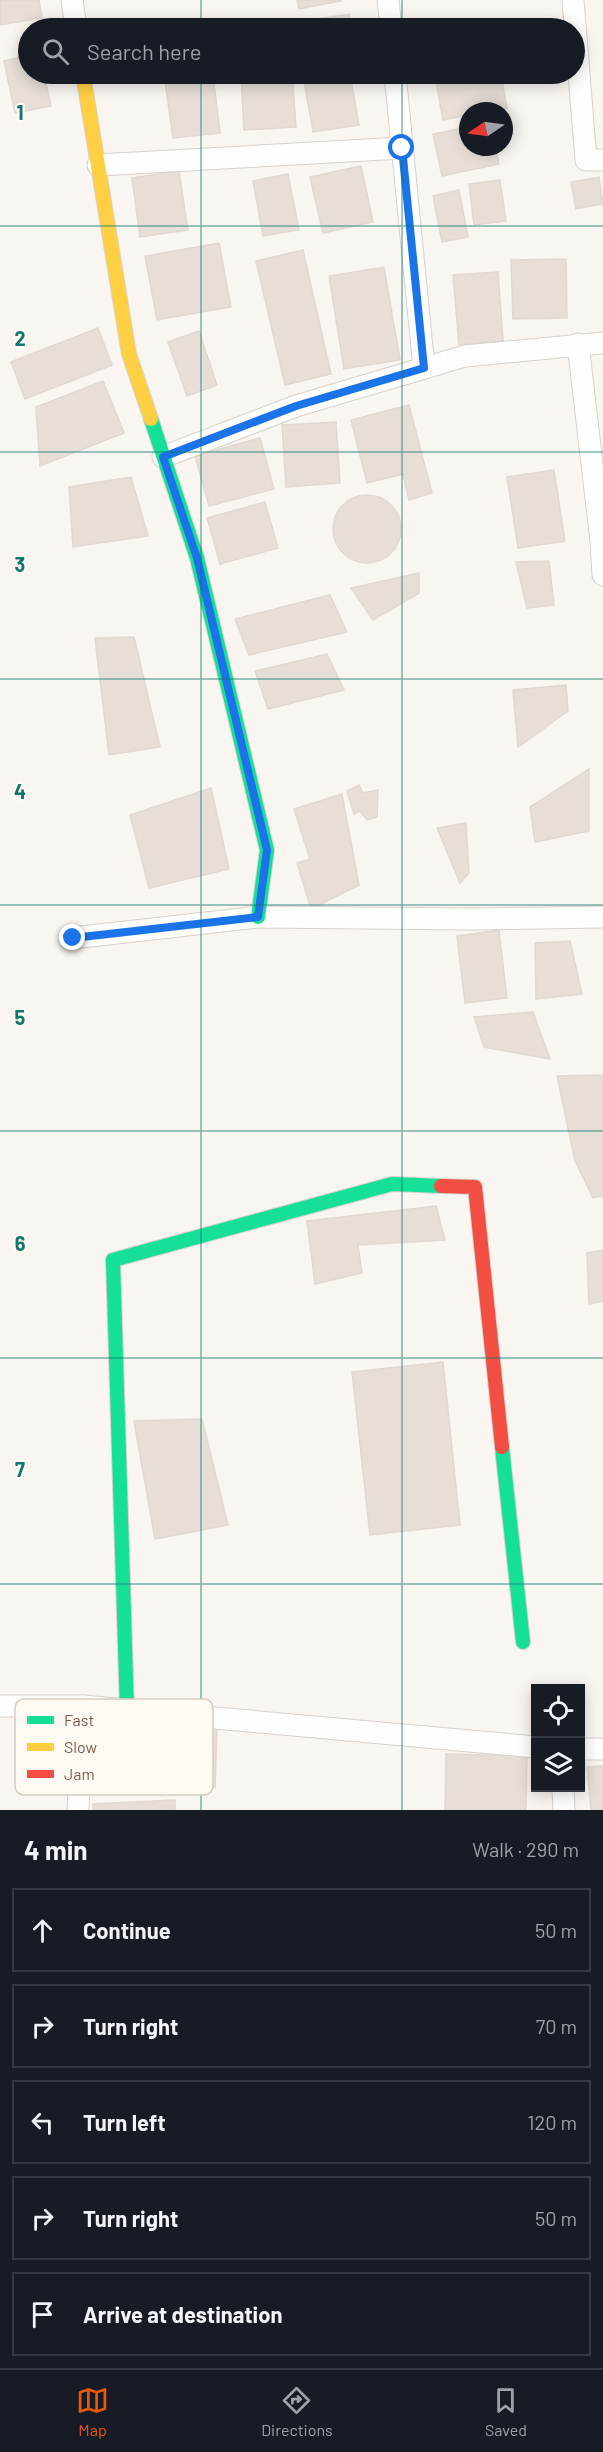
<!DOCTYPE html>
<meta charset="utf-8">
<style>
body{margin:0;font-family:Barlow,sans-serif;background:#242831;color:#f1f3f6}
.controls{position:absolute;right:18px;bottom:18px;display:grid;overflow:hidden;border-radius:0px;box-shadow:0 3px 15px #0003}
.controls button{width:54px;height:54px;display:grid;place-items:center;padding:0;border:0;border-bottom:2px solid #363941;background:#171b24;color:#f1f3f6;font:30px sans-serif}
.compass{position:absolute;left:459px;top:102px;width:54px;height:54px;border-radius:50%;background:#171b24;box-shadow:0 3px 15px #0003;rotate:257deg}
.stop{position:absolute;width:18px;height:18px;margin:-14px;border:4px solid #1a73e8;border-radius:50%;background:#fff}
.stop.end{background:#1a73e8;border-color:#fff;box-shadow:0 2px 6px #0008}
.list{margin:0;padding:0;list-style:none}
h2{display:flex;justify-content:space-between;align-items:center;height:78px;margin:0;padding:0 24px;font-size:26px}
h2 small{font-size:20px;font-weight:400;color:#9ea1a6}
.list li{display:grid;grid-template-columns:39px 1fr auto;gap:18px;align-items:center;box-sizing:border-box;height:84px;margin:0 12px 12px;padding:0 12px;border:2px solid #363941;border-radius:0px}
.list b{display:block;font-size:22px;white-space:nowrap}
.list em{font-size:20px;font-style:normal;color:#9ea1a6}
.icon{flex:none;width:33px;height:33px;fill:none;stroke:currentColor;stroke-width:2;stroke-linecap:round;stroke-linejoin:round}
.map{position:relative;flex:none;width:603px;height:1810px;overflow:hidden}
.search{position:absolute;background:#171b24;box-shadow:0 3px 15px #0003;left:18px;right:18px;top:18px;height:66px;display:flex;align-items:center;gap:15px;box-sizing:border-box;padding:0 21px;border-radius:33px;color:#9ea1a6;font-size:22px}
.sheet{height:558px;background:#171b24}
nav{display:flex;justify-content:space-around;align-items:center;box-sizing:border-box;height:84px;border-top:2px solid #363941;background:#171b24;font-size:16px;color:#9ea1a6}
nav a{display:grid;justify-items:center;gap:3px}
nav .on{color:#ea580c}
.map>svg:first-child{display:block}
.building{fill:#e6ded7;stroke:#e2d8d2;stroke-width:1.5}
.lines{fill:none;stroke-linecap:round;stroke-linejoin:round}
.street-casing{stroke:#d7d1cb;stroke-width:23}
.fast-casing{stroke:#d9d2cb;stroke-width:16}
.slow-casing{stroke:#d9d2cb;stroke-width:16}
.jam-casing{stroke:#d9d2cb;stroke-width:16}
.street{stroke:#fefefd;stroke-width:21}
.fast{stroke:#16e098;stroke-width:14}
.slow{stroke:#ffcf43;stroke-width:14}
.jam{stroke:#f24e42;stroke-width:14}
.route{stroke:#1a73e8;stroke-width:8}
.grid{fill:none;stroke:#0f766e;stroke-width:1.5;stroke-opacity:0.55}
.key{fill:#fffaf3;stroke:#d7cbc1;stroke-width:1.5}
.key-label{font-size:16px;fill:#7a5c4d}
.grid-label{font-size:20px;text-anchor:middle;font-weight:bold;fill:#0f766e;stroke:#fffaf3;stroke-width:4.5;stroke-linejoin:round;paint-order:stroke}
</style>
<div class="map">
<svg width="603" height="1810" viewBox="0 0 603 1810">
<rect width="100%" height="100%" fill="#f9f5f0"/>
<!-- building -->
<g class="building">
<polygon points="0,0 39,0 42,18 0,25"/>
<polygon points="297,0 341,0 341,1 299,9"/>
<polygon points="349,14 351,28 299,28 298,22"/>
<polygon points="28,55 28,74 44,74 51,106 15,113 4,61"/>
<polygon points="164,74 213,74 220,133 173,138"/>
<polygon points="241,74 292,74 296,127 244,130"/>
<polygon points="350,74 359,125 313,132 304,81"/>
<polygon points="453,74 501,74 507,109 468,111 468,115 443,120 435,76"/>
<polygon points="468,127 468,147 496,147 499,164 442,176 433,134"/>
<polygon points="361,166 373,222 323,233 310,177"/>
<polygon points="179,171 188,230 140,237 132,178"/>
<polygon points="288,174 299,230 263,236 253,181"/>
<polygon points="599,177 603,204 576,209 571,182"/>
<polygon points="500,180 506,221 474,225 469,184"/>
<polygon points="459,190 468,237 442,242 433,196"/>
<polygon points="219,243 231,307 157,320 145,256"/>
<polygon points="303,250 331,374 285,385 256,261"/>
<polygon points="566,259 567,318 513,319 511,260"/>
<polygon points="384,267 400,360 344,369 329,276"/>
<polygon points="498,272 503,341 459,345 453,275"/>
<polygon points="98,328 112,365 25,399 11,362"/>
<polygon points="199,331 217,385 187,396 168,342"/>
<polygon points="103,381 124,433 40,466 36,407"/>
<polygon points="409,405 432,493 409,500 403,474 367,483 351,420"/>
<polygon points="336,422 340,483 286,487 282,425"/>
<polygon points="260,438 274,489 209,506 195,456"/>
<polygon points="554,470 565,541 518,548 507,477"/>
<polygon points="131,477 148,536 73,547 69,487"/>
<circle cx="367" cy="529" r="34"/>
<polygon points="265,502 278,548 220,564 207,518"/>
<polygon points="549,561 554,605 527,608 516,562"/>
<polygon points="419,573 419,593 373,620 351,588"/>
<polygon points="330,595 347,632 249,655 235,619"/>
<polygon points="134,637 160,747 109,755 95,638"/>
<polygon points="327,654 344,690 268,709 255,671"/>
<polygon points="566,685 568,711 518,747 513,690"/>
<polygon points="589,769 589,831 535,842 530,807"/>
<polygon points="359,785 363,793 378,790 377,817 367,820 360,811 354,814 347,791"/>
<polygon points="211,788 229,869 149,888 130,815"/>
<polygon points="342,794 359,885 311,909 297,863 310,859 294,809"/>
<polygon points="466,823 469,873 460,883 437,828"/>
<polygon points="499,930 507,998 465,1003 457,936"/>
<polygon points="570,941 582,994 536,999 535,943"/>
<polygon points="533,1012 550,1059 484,1047 474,1017"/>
<polygon points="603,1075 603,1196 593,1198 575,1161 557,1076"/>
<polygon points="436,1206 445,1240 358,1245 362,1273 315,1284 307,1221"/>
<polygon points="603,1250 603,1301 589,1304 587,1253"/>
<polygon points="443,1362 460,1525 370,1535 352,1372"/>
<polygon points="202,1419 228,1525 155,1539 134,1421"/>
<polygon points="113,1725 217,1729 215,1787 111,1783"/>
<polygon points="446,1754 527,1756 526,1810 445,1810"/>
<polygon points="603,1766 603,1810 591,1810 587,1767"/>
<polygon points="175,1800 175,1810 93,1810 93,1804"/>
</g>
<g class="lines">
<defs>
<g id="street">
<polyline points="72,0 76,28"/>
<polyline points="388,0 391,28"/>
<polyline points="573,0 586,160 603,160"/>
<polyline points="395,74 424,368"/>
<polyline points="98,165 402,148"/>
<polyline points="578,344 601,541 603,575"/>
<polyline points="163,457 296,406 465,356 603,343"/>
<polyline points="73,938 258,917 473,919 603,917"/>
<polyline points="0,1706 83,1706 536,1747"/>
<polyline points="580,1749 603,1749"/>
<polyline points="563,1788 564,1810"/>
<polyline points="78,1810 83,1706"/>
</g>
<g id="fast">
<polyline points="151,419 197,558 267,850 258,917"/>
<polyline points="502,1447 523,1642"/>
<polyline points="127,1710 113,1260 392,1184 441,1186"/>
</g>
<polyline id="slow" points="83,74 129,354 151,419"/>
<polyline id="jam" points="441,1186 475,1187 502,1447"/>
</defs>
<!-- street casing -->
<use href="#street" class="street-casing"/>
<!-- fast casing -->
<use href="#fast" class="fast-casing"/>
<!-- slow casing -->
<use href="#slow" class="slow-casing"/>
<!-- jam casing -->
<use href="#jam" class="jam-casing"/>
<!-- street -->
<use href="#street" class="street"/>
<!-- fast -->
<use href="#fast" class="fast"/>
<!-- slow -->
<use href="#slow" class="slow"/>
<!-- jam -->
<use href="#jam" class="jam"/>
</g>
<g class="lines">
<!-- route -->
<polyline class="route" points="73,938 258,917 267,850 197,558 163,457 296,406 424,368 402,148"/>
</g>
<!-- grid -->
<path class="grid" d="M201 0V28M402 0V28M201 74V1810M402 74V1810M0 226H603M0 452H603M0 679H603M0 905H603M0 1131H603M0 1358H603M0 1584H603"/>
<!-- legend -->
<rect x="15" y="1699" width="198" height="96" rx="9" class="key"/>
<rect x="27" y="1716" width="27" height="8" fill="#16e098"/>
<rect x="27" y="1743" width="27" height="8" fill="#ffcf43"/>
<rect x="27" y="1770" width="27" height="8" fill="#f24e42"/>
<g class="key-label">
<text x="64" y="1726">Fast</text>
<text x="64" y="1753">Slow</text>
<text x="64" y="1780">Jam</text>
</g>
<g class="grid-label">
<text x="20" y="120">1</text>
<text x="20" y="346">2</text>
<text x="20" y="572">3</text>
<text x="20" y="799">4</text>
<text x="20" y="1025">5</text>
<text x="20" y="1251">6</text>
<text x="20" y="1477">7</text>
</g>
</svg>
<div class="controls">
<button><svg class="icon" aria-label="locate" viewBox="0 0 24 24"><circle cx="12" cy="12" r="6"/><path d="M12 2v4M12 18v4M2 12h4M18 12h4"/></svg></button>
<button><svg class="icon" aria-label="layers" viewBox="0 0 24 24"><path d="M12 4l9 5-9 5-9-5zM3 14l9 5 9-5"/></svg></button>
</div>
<svg class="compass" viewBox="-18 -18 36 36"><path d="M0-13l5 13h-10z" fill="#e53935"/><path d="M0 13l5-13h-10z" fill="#9ea1a6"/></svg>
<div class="stop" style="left:402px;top:148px"></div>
<div class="stop end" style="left:73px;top:938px"></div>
<div class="search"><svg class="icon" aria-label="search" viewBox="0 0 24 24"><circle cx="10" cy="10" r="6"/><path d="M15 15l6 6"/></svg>Search here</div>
</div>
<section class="sheet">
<h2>4 min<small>Walk · 290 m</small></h2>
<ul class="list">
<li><svg class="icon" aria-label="ahead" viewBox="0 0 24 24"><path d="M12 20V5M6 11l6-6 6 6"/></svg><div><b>Continue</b></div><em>50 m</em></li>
<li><svg class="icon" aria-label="right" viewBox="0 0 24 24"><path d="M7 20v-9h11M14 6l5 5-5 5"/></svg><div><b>Turn right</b></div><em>70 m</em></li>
<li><svg class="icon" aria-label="left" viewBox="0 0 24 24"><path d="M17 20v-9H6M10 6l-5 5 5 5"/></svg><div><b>Turn left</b></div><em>120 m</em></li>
<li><svg class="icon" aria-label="right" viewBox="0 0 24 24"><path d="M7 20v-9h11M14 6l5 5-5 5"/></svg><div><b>Turn right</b></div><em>50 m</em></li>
<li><svg class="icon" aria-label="arrive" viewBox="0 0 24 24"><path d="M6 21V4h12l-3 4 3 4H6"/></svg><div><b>Arrive at destination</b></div></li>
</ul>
</section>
<nav>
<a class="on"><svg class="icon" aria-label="map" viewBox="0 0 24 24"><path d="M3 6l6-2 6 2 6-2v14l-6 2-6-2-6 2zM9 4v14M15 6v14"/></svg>Map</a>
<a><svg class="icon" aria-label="directions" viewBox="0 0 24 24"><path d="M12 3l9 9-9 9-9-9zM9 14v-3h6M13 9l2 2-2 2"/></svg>Directions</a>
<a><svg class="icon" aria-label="saved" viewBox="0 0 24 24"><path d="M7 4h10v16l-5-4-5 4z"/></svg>Saved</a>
</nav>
